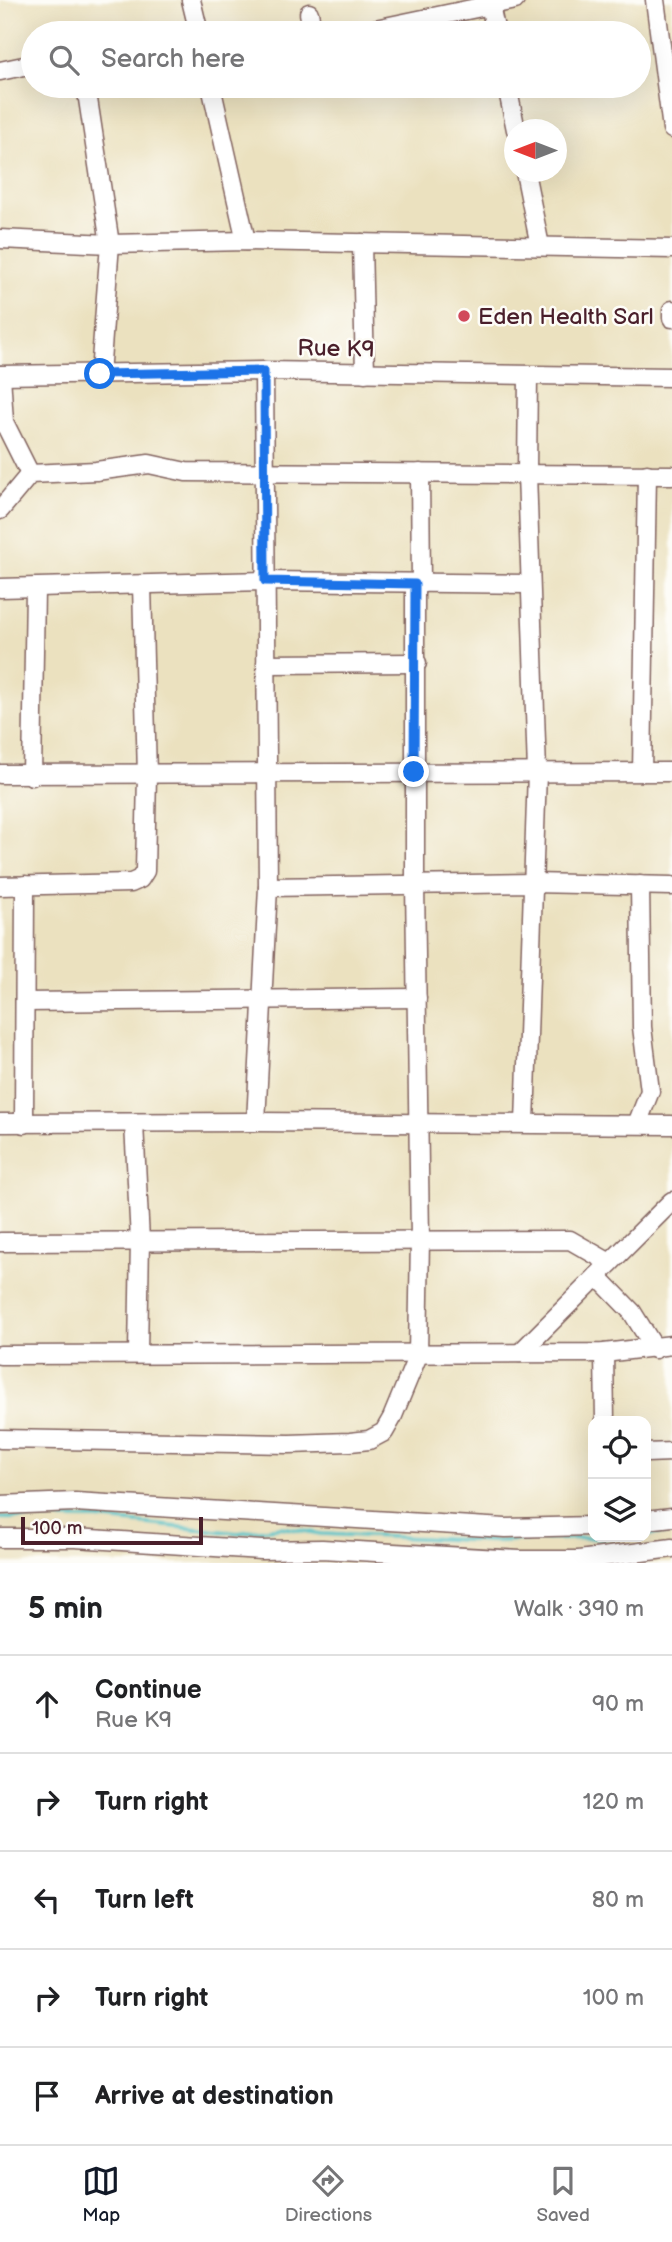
<!DOCTYPE html>
<meta charset="utf-8">
<style>
body{margin:0;font-family:"Balsamiq Sans",sans-serif;background:#f2f2f2;color:#202124}
.controls{position:absolute;right:21px;bottom:21px;display:grid;overflow:hidden;border-radius:14px;box-shadow:0 7px 28px #0002}
.controls button{width:63px;height:63px;display:grid;place-items:center;padding:0;border:0;border-bottom:2px solid #e0e0e0;background:#fff;color:#202124;font:35px sans-serif}
.compass{position:absolute;left:504px;top:119px;width:63px;height:63px;border-radius:50%;background:#fff;box-shadow:0 7px 28px #0002;rotate:270deg}
.scale{position:absolute;left:21px;bottom:18px;width:182px;box-sizing:border-box;padding-left:7px;border:4px solid #4a1f2b;border-top:0;font-size:19px;line-height:24px;white-space:nowrap;color:#4a1f2b;-webkit-text-stroke:5px #fdfcf7;paint-order:stroke}
.stop{position:absolute;width:21px;height:21px;margin:-16px;border:5px solid #1a73e8;border-radius:50%;background:#fff}
.stop.end{background:#1a73e8;border-color:#fff;box-shadow:0 2px 7px #0008}
.list{margin:0;padding:0;list-style:none}
h2{display:flex;justify-content:space-between;align-items:center;height:91px;margin:0;padding:0 28px;font-size:30px}
h2 small{font-size:23px;font-weight:400;color:#757577}
.list li{display:grid;grid-template-columns:46px 1fr auto;gap:21px;align-items:center;box-sizing:border-box;height:98px;padding:0 28px;border-top:2px solid #e0e0e0}
.list b{display:block;font-size:26px;white-space:nowrap}
.list p{margin:0;font-size:23px;white-space:nowrap;color:#757577}
.list em{font-size:23px;font-style:normal;color:#757577}
.icon{flex:none;width:38px;height:38px;fill:none;stroke:currentColor;stroke-width:2;stroke-linecap:round;stroke-linejoin:round}
.map{position:relative;flex:none;width:672px;height:1563px;overflow:hidden}
.search{position:absolute;background:#fff;box-shadow:0 7px 28px #0002;left:21px;right:21px;top:21px;height:77px;display:flex;align-items:center;gap:18px;box-sizing:border-box;padding:0 24px;border-radius:38px;color:#757577;font-size:26px}
.sheet{height:581px;background:#fff}
nav{display:flex;justify-content:space-around;align-items:center;box-sizing:border-box;height:98px;border-top:2px solid #e0e0e0;background:#fff;font-size:19px;color:#757577}
nav a{display:grid;justify-items:center;gap:4px}
nav .on{color:#111827}
.map>svg:first-child{display:block}
.lines{fill:none;stroke-linecap:round;stroke-linejoin:round}
.stream{stroke:#57c4cb;stroke-width:3.5}
.minor-casing{stroke:#82635f;stroke-width:21}
.minor{stroke:#fff;stroke-width:18}
.route{stroke:#1a73e8;stroke-width:9}
.poi-dot{fill:#d1495b;stroke:#fdfcf7;stroke-width:2.5}
.labels{text-anchor:middle;stroke-width:5;stroke-linejoin:round;paint-order:stroke}
.poi-label{font-size:23px;fill:#4a1f2b;stroke:#fdfcf7;text-anchor:start}
.street-label{font-size:23px;fill:#4a1f2b;stroke:#fdfcf7}
</style>
<div class="map">
<svg width="672" height="1563" viewBox="0 0 672 1563">
<rect width="100%" height="100%" fill="#fdfcf7"/>
<filter id="ink" filterUnits="userSpaceOnUse"><feTurbulence type="fractalNoise" baseFrequency=".0143" numOctaves="2"/><feDisplacementMap in="SourceGraphic" scale="14" xChannelSelector="R" yChannelSelector="G"/><feConvolveMatrix kernelMatrix="1 2 1 2 8 2 1 2 1" color-interpolation-filters="sRGB"/></filter>
<filter id="wash" filterUnits="userSpaceOnUse"><feTurbulence type="fractalNoise" baseFrequency=".00686" numOctaves="4" result="noise"/><feDisplacementMap in="SourceGraphic" scale="28" xChannelSelector="R" yChannelSelector="G"/><feGaussianBlur stdDeviation="1.57" result="paint"/><feColorMatrix in="noise" values="0 0 0 0 0 0 0 0 0 0 0 0 0 0 0 0 0 1.4 0 .05"/><feComposite in="paint" operator="in"/></filter>
<g filter="url(#wash)">
<rect width="100%" height="100%" fill="#ebe1bf"/>
<g class="lines">
<!-- stream -->
<g class="stream">
<polyline points="0,1518 97,1519 238,1533 281,1527 321,1534 492,1541 624,1537"/>
<polyline points="646,1535 672,1532"/>
</g>
</g>
</g>
<g filter="url(#ink)">
<g class="lines">
<defs>
<g id="minor">
<polyline points="191,0 199,33"/>
<polyline points="489,0 496,33"/>
<polyline points="655,0 672,129"/>
<polyline points="309,13 313,33"/>
<polyline points="356,33 515,0"/>
<polyline points="0,71 33,64"/>
<polyline points="86,86 110,244 100,374"/>
<polyline points="211,86 246,241"/>
<polyline points="507,86 516,130"/>
<polyline points="525,172 540,246"/>
<polyline points="0,239 110,244 246,241 672,249"/>
<polyline points="362,243 365,373"/>
<polyline points="672,310 672,318"/>
<polyline points="0,375 264,371 672,377"/>
<polyline points="1,375 4,422 30,474"/>
<polyline points="420,473 421,584"/>
<polyline points="0,510 30,474 96,471 149,464 186,472 672,475"/>
<polyline points="0,588 265,581 530,584"/>
<polyline points="266,664 417,663"/>
<polyline points="642,772 647,474"/>
<polyline points="0,774 672,772"/>
<polyline points="32,776 35,589"/>
<polyline points="0,886 131,883 140,879 145,871 147,775 142,585"/>
<polyline points="268,887 532,883 672,886"/>
<polyline points="25,1002 417,998"/>
<polyline points="256,1122 268,887 264,371"/>
<polyline points="0,1123 256,1122 672,1125"/>
<polyline points="525,1123 537,772 527,473 528,375"/>
<polyline points="24,1124 25,885"/>
<polyline points="134,1124 140,1240 138,1353"/>
<polyline points="637,1124 650,1091 642,1027 640,885"/>
<polyline points="0,1242 570,1240 610,1263"/>
<polyline points="597,1276 632,1312 655,1349"/>
<polyline points="520,1353 672,1201"/>
<polyline points="604,1353 605,1421"/>
<polyline points="0,1355 604,1353 672,1345"/>
<polyline points="0,1439 289,1444 350,1442 369,1440 384,1432 392,1418 418,1355 420,1239 415,884 415,584"/>
<polyline points="646,1453 672,1452"/>
<polyline points="0,1505 75,1502 505,1528 593,1526"/>
<polyline points="646,1520 672,1517"/>
<polyline points="0,1538 75,1538 261,1550 322,1549 520,1560 579,1560 672,1548"/>
</g>
</defs>
<!-- minor casing -->
<use href="#minor" class="minor-casing"/>
<!-- minor -->
<use href="#minor" class="minor"/>
</g>
</g>
<g class="lines" filter="url(#ink)">
<!-- route -->
<polyline class="route" points="100,374 264,371 265,581 415,584 414,772"/>
</g>
<!-- markers -->
<circle class="poi-dot" cx="464" cy="316" r="7"/>
<g class="labels">
<!-- poi labels -->
<g class="poi-label">
<text x="478" y="324">Eden Health Sarl</text>
</g>
<!-- street labels -->
<g class="street-label">
<text transform="translate(336 348) rotate(1)" y="8">Rue K9</text>
</g>
</g>
</svg>
<div class="controls">
<button><svg class="icon" aria-label="locate" viewBox="0 0 24 24"><circle cx="12" cy="12" r="6"/><path d="M12 2v4M12 18v4M2 12h4M18 12h4"/></svg></button>
<button><svg class="icon" aria-label="layers" viewBox="0 0 24 24"><path d="M12 4l9 5-9 5-9-5zM3 14l9 5 9-5"/></svg></button>
</div>
<svg class="compass" viewBox="-18 -18 36 36"><path d="M0-13l5 13h-10z" fill="#e53935"/><path d="M0 13l5-13h-10z" fill="#757577"/></svg>
<div class="scale">100 m</div>
<div class="stop" style="left:100px;top:374px"></div>
<div class="stop end" style="left:414px;top:772px"></div>
<div class="search"><svg class="icon" aria-label="search" viewBox="0 0 24 24"><circle cx="10" cy="10" r="6"/><path d="M15 15l6 6"/></svg>Search here</div>
</div>
<section class="sheet">
<h2>5 min<small>Walk · 390 m</small></h2>
<ul class="list">
<li><svg class="icon" aria-label="ahead" viewBox="0 0 24 24"><path d="M12 20V5M6 11l6-6 6 6"/></svg><div><b>Continue</b><p>Rue K9</p></div><em>90 m</em></li>
<li><svg class="icon" aria-label="right" viewBox="0 0 24 24"><path d="M7 20v-9h11M14 6l5 5-5 5"/></svg><div><b>Turn right</b></div><em>120 m</em></li>
<li><svg class="icon" aria-label="left" viewBox="0 0 24 24"><path d="M17 20v-9H6M10 6l-5 5 5 5"/></svg><div><b>Turn left</b></div><em>80 m</em></li>
<li><svg class="icon" aria-label="right" viewBox="0 0 24 24"><path d="M7 20v-9h11M14 6l5 5-5 5"/></svg><div><b>Turn right</b></div><em>100 m</em></li>
<li><svg class="icon" aria-label="arrive" viewBox="0 0 24 24"><path d="M6 21V4h12l-3 4 3 4H6"/></svg><div><b>Arrive at destination</b></div></li>
</ul>
</section>
<nav>
<a class="on"><svg class="icon" aria-label="map" viewBox="0 0 24 24"><path d="M3 6l6-2 6 2 6-2v14l-6 2-6-2-6 2zM9 4v14M15 6v14"/></svg>Map</a>
<a><svg class="icon" aria-label="directions" viewBox="0 0 24 24"><path d="M12 3l9 9-9 9-9-9zM9 14v-3h6M13 9l2 2-2 2"/></svg>Directions</a>
<a><svg class="icon" aria-label="saved" viewBox="0 0 24 24"><path d="M7 4h10v16l-5-4-5 4z"/></svg>Saved</a>
</nav>
